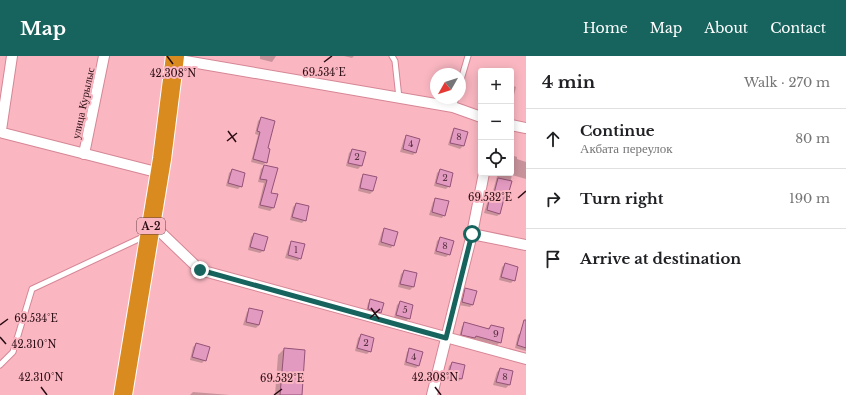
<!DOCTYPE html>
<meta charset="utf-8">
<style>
body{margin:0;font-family:"Libre Baskerville",serif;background:#f6f6f6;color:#202124}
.controls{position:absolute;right:12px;top:12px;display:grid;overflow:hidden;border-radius:4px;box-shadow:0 2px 10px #0003}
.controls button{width:36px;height:36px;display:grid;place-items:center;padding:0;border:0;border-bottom:1px solid #e0e0e0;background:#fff;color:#202124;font:20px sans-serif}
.compass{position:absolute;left:430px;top:12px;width:36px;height:36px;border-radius:50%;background:#fff;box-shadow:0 2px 10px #0003;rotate:231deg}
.stop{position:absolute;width:12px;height:12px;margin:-9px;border:3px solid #17645e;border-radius:50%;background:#fff}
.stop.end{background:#17645e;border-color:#fff;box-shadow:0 1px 4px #0008}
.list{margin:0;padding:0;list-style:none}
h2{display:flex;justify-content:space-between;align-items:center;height:52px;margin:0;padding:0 16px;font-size:17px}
h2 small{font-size:13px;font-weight:400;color:#757577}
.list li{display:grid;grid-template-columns:26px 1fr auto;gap:12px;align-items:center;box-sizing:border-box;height:60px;padding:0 16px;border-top:1px solid #e0e0e0}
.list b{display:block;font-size:15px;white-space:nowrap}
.list p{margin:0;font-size:13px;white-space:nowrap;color:#757577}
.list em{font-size:13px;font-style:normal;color:#757577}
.icon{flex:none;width:22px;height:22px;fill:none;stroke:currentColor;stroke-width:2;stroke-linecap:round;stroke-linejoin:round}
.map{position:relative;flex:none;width:526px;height:339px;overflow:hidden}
header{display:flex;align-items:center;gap:24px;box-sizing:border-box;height:56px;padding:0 20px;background:#17645e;color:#fff}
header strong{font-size:19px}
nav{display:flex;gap:22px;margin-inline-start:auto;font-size:14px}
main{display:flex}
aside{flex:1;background:#fff}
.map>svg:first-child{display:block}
.shadow{fill:#0003}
.building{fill:#e39ac0;stroke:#945276}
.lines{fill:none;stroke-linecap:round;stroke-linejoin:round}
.lane-casing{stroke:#d68695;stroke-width:7}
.street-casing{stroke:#d68695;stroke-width:12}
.highway-casing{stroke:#fff;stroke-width:20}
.lane{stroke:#fff;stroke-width:5}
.street{stroke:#fff;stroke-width:10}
.highway{stroke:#d98b20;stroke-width:18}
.route{stroke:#17645e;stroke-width:5}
.ticks{fill:none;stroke:#2a0c13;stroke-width:1.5}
.labels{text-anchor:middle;stroke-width:4;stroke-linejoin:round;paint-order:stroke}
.number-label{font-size:9px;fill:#58303e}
.shield{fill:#fab7c2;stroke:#683f48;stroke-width:1}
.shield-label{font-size:10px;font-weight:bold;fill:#2a0c13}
.street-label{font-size:11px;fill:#2a0c13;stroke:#fab7c2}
.ticks-label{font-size:10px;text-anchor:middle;fill:#2a0c13;stroke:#fab7c2;stroke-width:4;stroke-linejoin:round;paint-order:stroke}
</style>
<header>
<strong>Map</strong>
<nav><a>Home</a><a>Map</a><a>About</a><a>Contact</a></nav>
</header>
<main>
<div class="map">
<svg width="526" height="339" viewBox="0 0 526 339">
<rect width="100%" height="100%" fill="#fab7c2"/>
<!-- shadow -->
<g class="shadow">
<polygon points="260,0 276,0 272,6 260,3"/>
<polygon points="344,0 354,0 352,2"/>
<polygon points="511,29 516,31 513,43 511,45"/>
<polygon points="261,62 266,92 266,106 263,109 251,106 258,79 255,78 258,65"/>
<polygon points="454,73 463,90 460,93 448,89 452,76"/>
<polygon points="407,80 416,96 413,99 400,96 404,83"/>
<polygon points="352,94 364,97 361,110 358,113 346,110 349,97"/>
<polygon points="511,99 517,101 517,103 526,106 526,123 512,119 507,139 504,142 500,158 497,160 484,157 488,144 491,142 498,117 511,117"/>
<polygon points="264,110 270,137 277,139 273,152 270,155 258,152 264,127 258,126 261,113"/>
<polygon points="232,114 241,130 238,133 226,130 229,117"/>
<polygon points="440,114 449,130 446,133 434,130 437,117"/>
<polygon points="364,119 373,135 370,138 358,135 361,122"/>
<polygon points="436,143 444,159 442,162 429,159 433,146"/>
<polygon points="296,148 305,164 302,167 290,164 293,151"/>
<polygon points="385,173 393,189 391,192 378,189 382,176"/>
<polygon points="254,178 263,195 260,197 248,194 251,181"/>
<polygon points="440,182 449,198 446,201 434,198 437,185"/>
<polygon points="292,186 300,202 298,205 285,202 289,189"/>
<polygon points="505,208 514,224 511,227 499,224 502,211"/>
<polygon points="404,215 416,218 413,231 410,234 398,231 401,218"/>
<polygon points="466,233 472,249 470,251 459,249 463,236"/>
<polygon points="371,244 381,256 378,259 366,256 368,247"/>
<polygon points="400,246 409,262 406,265 394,262 397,249"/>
<polygon points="250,253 259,269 256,272 243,269 247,256"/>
<polygon points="465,268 487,273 491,270 500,286 497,289 473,283 471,285 459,281 462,270"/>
<polygon points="521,276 526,278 526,295 515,292 518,279"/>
<polygon points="361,279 370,295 367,298 355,295 358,282"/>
<polygon points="196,288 205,304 202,307 190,304 193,291"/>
<polygon points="284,293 301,339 275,339 278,299"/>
<polygon points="410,293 419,309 416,312 404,309 407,296"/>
<polygon points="452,307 464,310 461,323 458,326 446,323 449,310"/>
<polygon points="500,313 512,316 509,329 506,332 493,329 497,316"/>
<polygon points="193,336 230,339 190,339"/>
</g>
<!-- building -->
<g class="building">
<polygon points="261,61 275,65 268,92 270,93 267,107 253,103 260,76 257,75"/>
<polygon points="454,72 468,76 464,90 450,87"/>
<polygon points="406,79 420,83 416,97 403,93"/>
<polygon points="352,93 366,96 362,110 348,107"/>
<polygon points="264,109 278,112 271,137 278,138 274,152 260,149 267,124 260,123"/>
<polygon points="232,113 245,117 242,131 228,127"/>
<polygon points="440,113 453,117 450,131 436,127"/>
<polygon points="363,118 377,121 373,135 360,132"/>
<polygon points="498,122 512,125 508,139 505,139 500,158 487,154 490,140 493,141"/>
<polygon points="435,142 449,145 445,160 432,156"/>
<polygon points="296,147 309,150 306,165 292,161"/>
<polygon points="384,172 398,176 394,190 381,186"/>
<polygon points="254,177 268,181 264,195 250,191"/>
<polygon points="440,181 454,185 450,199 436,195"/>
<polygon points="291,185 305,188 301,203 288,199"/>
<polygon points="505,207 518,211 515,225 501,221"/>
<polygon points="404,214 417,217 414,231 400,228"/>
<polygon points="465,232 477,235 473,249 462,246"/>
<polygon points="370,243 384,247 381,257 368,253"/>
<polygon points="400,245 413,249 410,263 396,259"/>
<polygon points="249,252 263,255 259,269 246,266"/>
<polygon points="524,264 526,264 526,292 517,289"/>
<polygon points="464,266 489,273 491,269 504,272 501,287 476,280 475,282 461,279"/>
<polygon points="361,278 374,282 371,296 357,292"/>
<polygon points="196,287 210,291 206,305 192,301"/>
<polygon points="284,292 305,294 302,339 280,339"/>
<polygon points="409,292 423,296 419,310 406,306"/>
<polygon points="452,306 465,309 462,323 448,320"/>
<polygon points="500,312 513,315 510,329 496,326"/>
</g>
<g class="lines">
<defs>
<g id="lane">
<polyline points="392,0 395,5 399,42"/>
<polyline points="460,27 468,0"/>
<polyline points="453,51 456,42"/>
<polyline points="0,309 13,296 32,233 145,180"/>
</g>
<g id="street">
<polyline points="12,0 1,74 3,77 160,117"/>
<polyline points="174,3 453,51 481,61"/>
<polyline points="511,69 526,72"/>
<polyline points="84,98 104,0"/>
<polyline points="151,167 200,214 526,303"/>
<polyline points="472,178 526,189"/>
<polyline points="432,339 472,178 484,117"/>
</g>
<polyline id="highway" points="123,339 162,103 175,0"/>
</defs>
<!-- lane casing -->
<use href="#lane" class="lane-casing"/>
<!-- street casing -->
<use href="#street" class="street-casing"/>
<!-- highway casing -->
<use href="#highway" class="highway-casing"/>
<!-- lane -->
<use href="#lane" class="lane"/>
<!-- street -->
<use href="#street" class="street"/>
<!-- highway -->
<use href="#highway" class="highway"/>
</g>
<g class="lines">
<!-- route -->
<polyline class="route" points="200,214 446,282 472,178"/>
</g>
<!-- ticks -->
<path class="ticks" d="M167 0 173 8M324 6 332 0M228 75 236 86M227 85 237 77M518 142 526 135M371 252 379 263M370 262 380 253M0 269 8 263M0 281 6 288M41 331 47 339M435 331 441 339M274 339 282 333"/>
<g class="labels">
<!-- number labels -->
<g class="number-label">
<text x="459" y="84">8</text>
<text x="411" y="91">4</text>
<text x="357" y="104">2</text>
<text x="445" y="125">2</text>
<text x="445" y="193">8</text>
<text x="296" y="197">1</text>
<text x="405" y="257">5</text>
<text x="496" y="281">9</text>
<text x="366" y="290">2</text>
<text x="414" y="304">4</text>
<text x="505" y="324">8</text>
</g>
<!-- shield labels -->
<rect class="shield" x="137" y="162" width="28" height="16" rx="3"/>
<g class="shield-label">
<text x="151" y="174">A-2</text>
</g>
<!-- street labels -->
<g class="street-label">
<text transform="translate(83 47) rotate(-78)" y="4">улица Курылыс</text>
</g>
</g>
<g class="ticks-label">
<text x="324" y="20">69.534°E</text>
<text x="173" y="21">42.308°N</text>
<text x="490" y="145">69.532°E</text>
<text x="36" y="266">69.534°E</text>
<text x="34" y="292">42.310°N</text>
<text x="41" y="325">42.310°N</text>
<text x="435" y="325">42.308°N</text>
<text x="282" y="326">69.532°E</text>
</g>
</svg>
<div class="controls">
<button>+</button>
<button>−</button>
<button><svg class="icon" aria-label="locate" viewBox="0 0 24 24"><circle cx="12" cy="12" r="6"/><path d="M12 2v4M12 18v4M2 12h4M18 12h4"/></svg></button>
</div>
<svg class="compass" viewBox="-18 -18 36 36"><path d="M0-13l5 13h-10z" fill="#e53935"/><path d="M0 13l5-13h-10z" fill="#757577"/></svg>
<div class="stop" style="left:472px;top:178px"></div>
<div class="stop end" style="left:200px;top:214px"></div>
</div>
<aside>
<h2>4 min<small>Walk · 270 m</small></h2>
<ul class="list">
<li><svg class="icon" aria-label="ahead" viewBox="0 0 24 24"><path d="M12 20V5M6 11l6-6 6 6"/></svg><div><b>Continue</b><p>Акбата переулок</p></div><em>80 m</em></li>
<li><svg class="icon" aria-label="right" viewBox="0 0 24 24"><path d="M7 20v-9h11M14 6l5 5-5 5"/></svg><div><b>Turn right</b></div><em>190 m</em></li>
<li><svg class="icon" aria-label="arrive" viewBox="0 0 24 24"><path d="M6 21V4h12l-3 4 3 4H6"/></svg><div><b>Arrive at destination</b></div></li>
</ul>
</aside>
</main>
